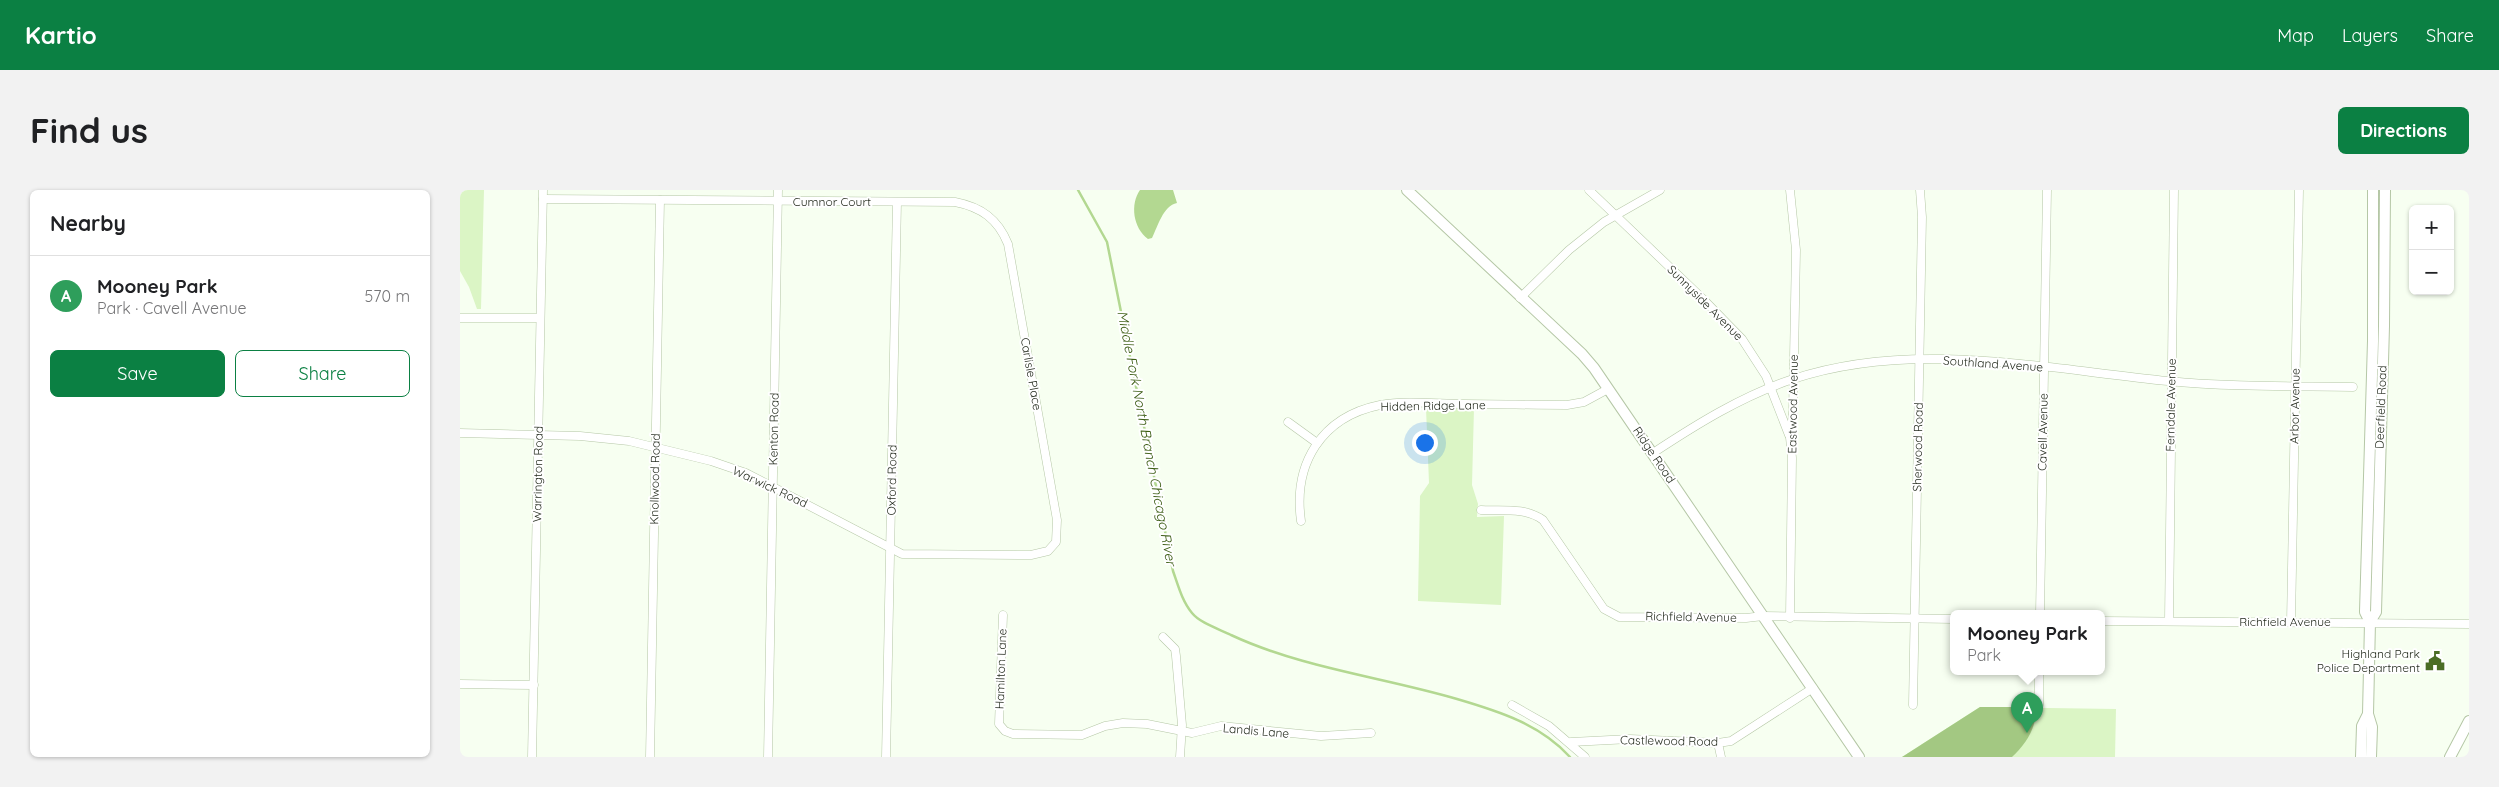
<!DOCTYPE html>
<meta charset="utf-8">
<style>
body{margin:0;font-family:Quicksand,sans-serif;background:#f2f2f2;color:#202124}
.controls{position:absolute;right:15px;top:15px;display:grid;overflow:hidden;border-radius:8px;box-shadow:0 1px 4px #0004}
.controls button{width:45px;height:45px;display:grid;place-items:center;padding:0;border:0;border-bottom:1px solid #e0e0e0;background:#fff;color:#202124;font:25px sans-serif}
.you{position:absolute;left:964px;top:252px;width:18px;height:18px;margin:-12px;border:4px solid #fff;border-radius:50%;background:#1a73e8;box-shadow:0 0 0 8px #1a73e833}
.badge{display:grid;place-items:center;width:32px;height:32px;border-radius:50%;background:#0b8043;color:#fff;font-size:16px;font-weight:700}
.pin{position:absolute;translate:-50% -41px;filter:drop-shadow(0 1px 2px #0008)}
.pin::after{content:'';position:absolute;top:26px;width:18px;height:15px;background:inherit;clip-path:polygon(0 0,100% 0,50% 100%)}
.popup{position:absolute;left:1490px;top:420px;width:155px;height:65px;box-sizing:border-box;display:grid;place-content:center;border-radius:8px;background:#fff;filter:drop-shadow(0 1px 4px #0005);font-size:16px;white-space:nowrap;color:#757577}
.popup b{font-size:19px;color:#202124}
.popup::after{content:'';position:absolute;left:50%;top:100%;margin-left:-10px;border:10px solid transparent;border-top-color:#fff}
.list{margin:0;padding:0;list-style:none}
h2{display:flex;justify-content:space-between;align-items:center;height:65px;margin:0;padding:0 20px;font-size:21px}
h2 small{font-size:16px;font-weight:400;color:#757577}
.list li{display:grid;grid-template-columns:32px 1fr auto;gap:15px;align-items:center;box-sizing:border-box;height:80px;padding:0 20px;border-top:1px solid #e0e0e0}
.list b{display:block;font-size:19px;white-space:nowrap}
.list p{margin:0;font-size:16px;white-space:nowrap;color:#757577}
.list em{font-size:16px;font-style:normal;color:#757577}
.actions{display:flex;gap:10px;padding:15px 20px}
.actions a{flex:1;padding:11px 0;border:1px solid #0b8043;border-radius:8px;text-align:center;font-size:18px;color:#0b8043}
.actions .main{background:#0b8043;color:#fff}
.map{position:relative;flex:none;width:2009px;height:567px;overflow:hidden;border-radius:8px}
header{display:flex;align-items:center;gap:30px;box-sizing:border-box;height:70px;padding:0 25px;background:#0b8043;color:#fff}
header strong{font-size:24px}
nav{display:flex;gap:28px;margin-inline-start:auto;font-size:18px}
.intro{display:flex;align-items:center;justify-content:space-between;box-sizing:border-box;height:120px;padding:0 30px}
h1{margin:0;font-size:35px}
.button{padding:12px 22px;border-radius:8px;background:#0b8043;color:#fff;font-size:18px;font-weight:700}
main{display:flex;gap:30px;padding:0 30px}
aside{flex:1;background:#fff;border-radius:8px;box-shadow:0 1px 4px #0004}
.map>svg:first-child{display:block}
.green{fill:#dbf5c5}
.forest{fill:#a3c882}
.water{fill:#b3d891}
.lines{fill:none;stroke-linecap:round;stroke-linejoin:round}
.stream{stroke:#b3d891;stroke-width:2.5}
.street-casing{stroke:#b5c7a6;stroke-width:9}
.secondary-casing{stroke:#b5c7a6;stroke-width:12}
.street{stroke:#fff;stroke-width:8}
.secondary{stroke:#fff;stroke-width:10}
.labels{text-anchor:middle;stroke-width:4;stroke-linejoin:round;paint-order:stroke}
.street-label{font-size:12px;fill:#1f2619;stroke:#fff}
.poi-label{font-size:12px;fill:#1f2619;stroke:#fff;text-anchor:end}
.water-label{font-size:14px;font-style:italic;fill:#3c5d14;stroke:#fff}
</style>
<header>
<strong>Kartio</strong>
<nav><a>Map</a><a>Layers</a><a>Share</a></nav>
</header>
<div class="intro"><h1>Find us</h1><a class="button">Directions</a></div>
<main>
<aside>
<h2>Nearby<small></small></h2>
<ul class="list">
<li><span class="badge" style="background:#2e9e5b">A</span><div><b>Mooney Park</b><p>Park · Cavell Avenue</p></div><em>570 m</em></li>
</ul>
<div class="actions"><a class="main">Save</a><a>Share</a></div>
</aside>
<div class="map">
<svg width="2009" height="567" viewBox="0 0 2009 567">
<rect width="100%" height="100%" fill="#f7fff1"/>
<!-- green -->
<g class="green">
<polygon points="0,0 24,0 21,119 17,119 9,97 0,81"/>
<polygon points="966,218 1014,218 1012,295 1018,314 1017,327 1044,326 1041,415 958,411 960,306 969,293"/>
<polygon points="1520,517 1656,519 1655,567 1442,567"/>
</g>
<!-- forest -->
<path class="forest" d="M1520 517H1575C1578 536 1566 554 1552 567H1442Z"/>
<!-- water -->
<path class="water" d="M680 0H713L717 13C703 16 698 36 692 48L688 49C673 38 670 14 680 0Z"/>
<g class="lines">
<!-- stream -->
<path class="stream" d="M618 0 647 52 713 381C718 395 722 411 732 423 740 433 759 439 771 445 842 478 922 487 997 509 1038 521 1080 534 1110 567"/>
<defs>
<g id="street">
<polyline points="1129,0 1243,109 1282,149 1306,186 1329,245"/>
<polyline points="1060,108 1109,60 1144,32 1200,0"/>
<polyline points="0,128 80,128"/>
<polyline points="828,232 857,253"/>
<path d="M0 243 120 246 169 251 251 271 286 283 442 364 571 365 588 361 596 352 597 330 548 54C538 29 521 17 495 12L83 9"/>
<path d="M1193 263C1237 234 1282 206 1333 189 1453 149 1585 179 1708 191 1769 197 1831 196 1893 197"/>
<path d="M1021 320C1042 321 1065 317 1083 330L1144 419 1159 427 1286 428 1303 426 1493 429"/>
<path d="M841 331C833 274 861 227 920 215 947 210 977 214 1004 214 1038 214 1073 215 1107 215L1124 212 1148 199"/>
<polyline points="1580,424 1587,0"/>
<polyline points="543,425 539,534 545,541 553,544 622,545 645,536 663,533 687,534 732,543 761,536 861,546 911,543"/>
<polyline points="1330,428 1332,268 1330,247 1333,223 1336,60 1330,0"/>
<polyline points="1641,431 2009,434"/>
<polyline points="1709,431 1714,0"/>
<polyline points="1831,432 1839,0"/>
<polyline points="703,447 715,459 716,466 722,535 720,567"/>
<polyline points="0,494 74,495"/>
<polyline points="1052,515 1089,536 1125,567"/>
<polyline points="1453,515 1462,27 1460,0"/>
<polyline points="1579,515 1579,482"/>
<polyline points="1111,552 1170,549 1258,553 1271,551 1353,498"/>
<polyline points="1258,553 1261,567"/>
<polyline points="72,567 83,0"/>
<polyline points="190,567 200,10"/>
<polyline points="308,567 318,0"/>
<polyline points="426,567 437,12"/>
</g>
<g id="secondary">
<polyline points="947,0 1122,164 1134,178 1399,567"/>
<polyline points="1910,432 1905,422 1913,151 1913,0"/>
<polyline points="1901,567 1902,536 1908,524"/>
<polyline points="1911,567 1912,537 1908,524 1910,432 1916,422 1924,136 1925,0"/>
<polyline points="1990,567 2009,531"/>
</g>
</defs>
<!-- street casing -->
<use href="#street" class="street-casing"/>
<!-- secondary casing -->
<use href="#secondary" class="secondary-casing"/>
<!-- street -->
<use href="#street" class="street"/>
<!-- secondary -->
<use href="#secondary" class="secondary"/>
</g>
<!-- icons -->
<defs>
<symbol id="civic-bare" viewBox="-9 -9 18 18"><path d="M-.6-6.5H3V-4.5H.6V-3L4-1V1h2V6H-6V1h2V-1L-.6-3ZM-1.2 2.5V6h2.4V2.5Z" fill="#4b6d25" stroke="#fff" stroke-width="2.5" paint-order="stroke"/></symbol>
</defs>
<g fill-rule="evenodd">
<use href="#civic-bare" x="1961" y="457" width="28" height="28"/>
</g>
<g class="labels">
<!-- street labels -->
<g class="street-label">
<text x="372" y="16">Cumnor Court</text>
<text transform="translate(1245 113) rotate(45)" y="4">Sunnyside Avenue</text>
<text transform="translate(1533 174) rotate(4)" y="4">Southland Avenue</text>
<text transform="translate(571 184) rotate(80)" y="4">Carlisle Place</text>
<text transform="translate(1333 214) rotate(-89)" y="4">Eastwood Avenue</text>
<text transform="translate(1711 215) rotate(-89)" y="4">Ferndale Avenue</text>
<text transform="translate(973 216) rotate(-1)" y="4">Hidden Ridge Lane</text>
<text transform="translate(1835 216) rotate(-89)" y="4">Arbor Avenue</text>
<text transform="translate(1921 217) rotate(-88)" y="4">Deerfield Road</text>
<text transform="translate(314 239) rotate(-89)" y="4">Kenton Road</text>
<text transform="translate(1583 242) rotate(-89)" y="4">Cavell Avenue</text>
<text transform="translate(1458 257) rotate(-89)" y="4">Sherwood Road</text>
<text transform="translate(1194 265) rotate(56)" y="4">Ridge Road</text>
<text transform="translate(78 284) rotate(-89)" y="4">Warrington Road</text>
<text transform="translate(195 289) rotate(-89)" y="4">Knollwood Road</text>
<text transform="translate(432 290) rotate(-89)" y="4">Oxford Road</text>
<text transform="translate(310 297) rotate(25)" y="4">Warwick Road</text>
<text transform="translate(1231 427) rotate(1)" y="4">Richfield Avenue</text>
<text x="1825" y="436">Richfield Avenue</text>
<text transform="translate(541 479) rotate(-88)" y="4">Hamilton Lane</text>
<text transform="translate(796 541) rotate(5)" y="4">Landis Lane</text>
<text transform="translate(1209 551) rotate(1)" y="4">Castlewood Road</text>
</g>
<!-- poi labels -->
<g class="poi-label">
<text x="1960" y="468">Highland Park<tspan x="1960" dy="14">Police Department</tspan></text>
</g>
<!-- water labels -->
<g class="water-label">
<text transform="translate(687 248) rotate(79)" y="5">Middle Fork North Branch Chicago River</text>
</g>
</g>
</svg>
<div class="controls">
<button>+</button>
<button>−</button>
</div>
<div class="you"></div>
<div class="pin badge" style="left:1567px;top:543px;background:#2e9e5b">A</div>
<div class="popup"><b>Mooney Park</b>Park</div>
</div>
</main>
